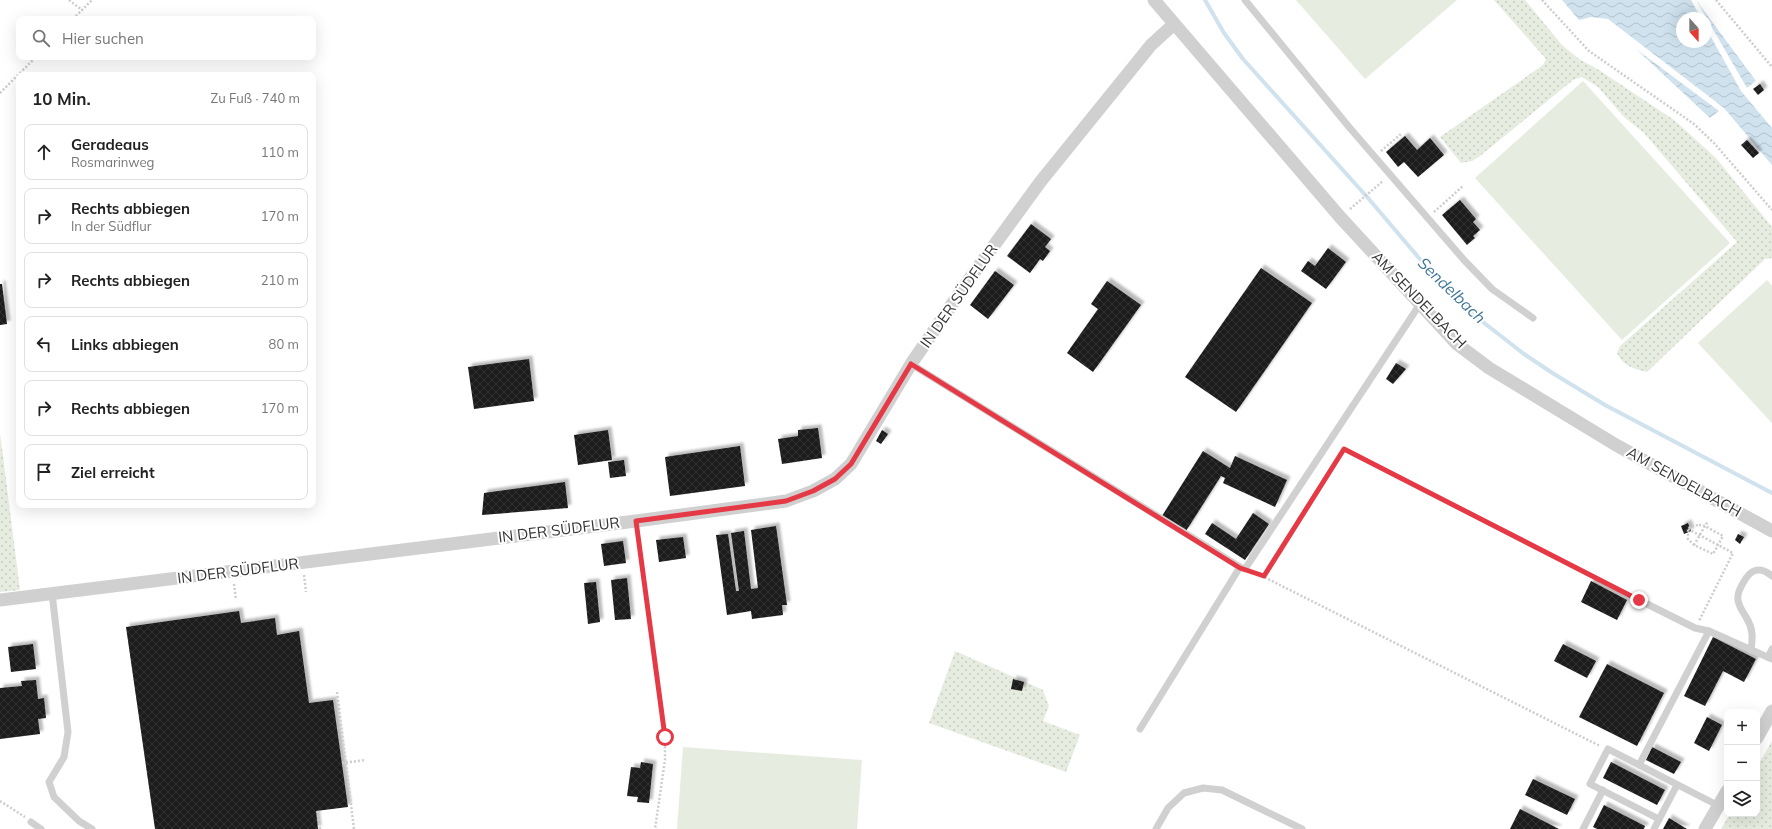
<!DOCTYPE html>
<html lang="de">
<meta charset="utf-8">
<style>
body{margin:0;font-family:Mulish,sans-serif;background:#f2f2f2;color:#222}
.controls{position:absolute;right:12px;bottom:12px;display:grid;overflow:hidden;border-radius:8px;box-shadow:0 4px 16px #0002}
.controls button{width:36px;height:36px;display:grid;place-items:center;padding:0;border:0;border-bottom:1px solid #e0e0e0;background:#fff;color:#222;font:20px sans-serif}
.compass{position:absolute;left:1676px;top:12px;width:36px;height:36px;border-radius:50%;background:#fff;box-shadow:0 4px 16px #0002;rotate:159deg}
.stop{position:absolute;width:12px;height:12px;margin:-9px;border:3px solid #e63946;border-radius:50%;background:#fff}
.stop.end{background:#e63946;border-color:#fff;box-shadow:0 1px 4px #0008}
.list{margin:0;padding:0;list-style:none}
h2{display:flex;justify-content:space-between;align-items:center;height:52px;margin:0;padding:0 16px;font-size:17px}
h2 small{font-size:13px;font-weight:400;color:#767676}
.list li{display:grid;grid-template-columns:26px 1fr auto;gap:12px;align-items:center;box-sizing:border-box;height:56px;margin:0 8px 8px;padding:0 8px;border:1px solid #e0e0e0;border-radius:8px}
.list b{display:block;font-size:15px;white-space:nowrap}
.list p{margin:0;font-size:13px;white-space:nowrap;color:#767676}
.list em{font-size:13px;font-style:normal;color:#767676}
.icon{flex:none;width:22px;height:22px;fill:none;stroke:currentColor;stroke-width:2;stroke-linecap:round;stroke-linejoin:round}
.map{position:relative;flex:none;width:1772px;height:829px;overflow:hidden}
.search{position:absolute;background:#fff;box-shadow:0 4px 16px #0002;left:16px;top:16px;width:300px;height:44px;display:flex;align-items:center;gap:10px;box-sizing:border-box;padding:0 14px;border-radius:8px;color:#767676;font-size:15px}
.panel{position:absolute;background:#fff;box-shadow:0 4px 16px #0002;left:16px;top:72px;width:300px;height:436px;border-radius:8px}
.map>svg:first-child{display:block}
.grass{fill:url(#grass-dots)}
.park{fill:#e6ecdf}
.water{fill:url(#water-waves)}
.lines{fill:none;stroke-linecap:round;stroke-linejoin:round}
.stream{stroke:#cfe2ee;stroke-width:4}
.building{fill:url(#building-cross-hatch);filter:url(#shadow)}
.path{stroke:#cdcdcd;stroke-width:2.5;stroke-dasharray:2 2;stroke-linecap:butt}
.lane{stroke:#d0d0d0;stroke-width:7}
.street{stroke:#d0d0d0;stroke-width:13}
.route{stroke:#e63946;stroke-width:5}
.labels{text-anchor:middle;stroke-width:4;stroke-linejoin:round;paint-order:stroke}
.street-label{font-size:15px;fill:#333;stroke:#fff}
.water-label{font-size:16px;font-style:italic;fill:#3f7597;stroke:#fff}
</style>
<div class="map">
<svg width="1772" height="829" viewBox="0 0 1772 829">
<defs>
<pattern id="grass-dots" width="8" height="8" patternUnits="userSpaceOnUse"><rect width="8" height="8" fill="#e6ecdf"/><path d="M2 2h.1M6 6h.1" fill="none" stroke="#c6cbc0" stroke-width="1.8" stroke-linecap="round"/></pattern>
<pattern id="water-waves" width="16" height="10" patternUnits="userSpaceOnUse"><rect width="16" height="10" fill="#cfe2ee"/><path d="M0 5q4-4 8 0t8 0" fill="none" stroke="#b2c2cd"/></pattern>
<pattern id="building-cross-hatch" width="8" height="8" patternUnits="userSpaceOnUse"><rect width="8" height="8" fill="#1a1a1a"/><path d="M0 0l8 8M0 8l8-8" fill="none" stroke="#333"/></pattern>
<filter id="shadow"><feDropShadow dx="3.5" dy="-3.5" stdDeviation="1" flood-color="#0004"/></filter>
</defs>
<rect width="100%" height="100%" fill="#fff"/>
<!-- grass -->
<g class="grass">
<path d="M1494 0H1525L1562 45 1579 59 1599 70 1674 120 1716 158 1772 227V258L1765 259 1647 372C1634 369 1623 366 1617 353L1620 346 1737 242 1644 133 1624 117 1598 87 1582 77 1573 80 1480 156 1472 161 1461 163 1440 137 1543 65 1546 59Z"/>
<polygon points="0,433 20,590 0,592"/>
<polygon points="955,651 1043,690 1049,706 1043,721 1080,735 1066,772 929,723"/>
<polygon points="1772,741 1772,829 1721,829 1730,814 1757,814 1757,767"/>
</g>
<!-- park -->
<g class="park">
<polygon points="1296,0 1457,0 1365,79"/>
<polygon points="1583,81 1730,243 1622,340 1475,178"/>
<polygon points="1767,280 1772,286 1772,423 1698,343"/>
<polygon points="683,747 862,760 857,829 677,829"/>
</g>
<!-- water -->
<g class="water">
<polygon points="1562,0 1691,0 1701,18 1682,18 1682,42 1706,42 1706,28 1741,91 1772,128 1772,165 1724,108 1608,19 1591,17 1579,20"/>
<polygon points="1696,0 1756,81 1747,88"/>
<polygon points="1636,49 1719,111 1710,118"/>
</g>
<g class="lines">
<!-- stream -->
<polyline class="stream" points="1205,0 1224,33 1243,59 1368,198 1436,278 1474,315 1524,354 1554,374 1605,405 1772,493"/>
</g>
<!-- building -->
<g class="building">
<polygon points="1760,84 1764,90 1758,95 1753,89"/>
<polygon points="1405,136 1417,150 1430,138 1444,155 1418,177 1404,162 1398,167 1386,152"/>
<polygon points="1747,140 1759,153 1753,158 1741,145"/>
<polygon points="1460,200 1476,219 1473,222 1480,230 1473,236 1475,238 1467,245 1442,215"/>
<polygon points="1031,224 1051,239 1045,247 1050,251 1043,261 1040,259 1030,273 1007,256"/>
<polygon points="1328,248 1346,262 1326,289 1301,271 1308,261 1315,266"/>
<polygon points="1261,268 1312,303 1236,412 1185,377"/>
<polygon points="995,271 1014,285 988,319 970,305"/>
<polygon points="1107,281 1141,305 1093,372 1067,353 1098,309 1091,304"/>
<polygon points="0,284 2,284 7,324 0,325"/>
<polygon points="529,359 534,401 474,409 468,367"/>
<polygon points="1396,363 1406,369 1393,384 1386,379"/>
<polygon points="818,428 822,458 782,464 778,439 798,436 798,430"/>
<polygon points="608,430 612,460 578,465 574,435"/>
<polygon points="882,430 888,434 881,444 876,441"/>
<polygon points="740,446 745,486 670,496 665,457"/>
<polygon points="1203,451 1230,468 1235,456 1287,480 1275,507 1223,483 1225,478 1221,476 1186,531 1162,516"/>
<polygon points="624,460 626,476 610,478 608,462"/>
<polygon points="565,482 568,508 482,515 484,493"/>
<polygon points="1253,513 1269,524 1245,560 1205,534 1212,523 1236,539"/>
<polygon points="1688,523 1691,531 1684,534 1681,526"/>
<polygon points="776,526 787,605 782,605 783,615 752,619 751,611 727,615 716,535 728,534 736,591 739,591 731,533 744,531 751,589 758,588 751,530"/>
<polygon points="1738,534 1744,537 1740,544 1735,540"/>
<polygon points="683,537 686,558 659,562 656,540"/>
<polygon points="623,541 626,563 604,566 601,544"/>
<polygon points="627,578 631,619 615,620 611,580"/>
<polygon points="1591,581 1627,600 1617,620 1581,602"/>
<polygon points="596,582 600,622 588,624 584,583"/>
<polygon points="239,611 241,623 275,618 277,635 299,631 309,703 333,700 348,807 316,811 318,829 155,829 126,627"/>
<polygon points="1713,637 1756,659 1744,682 1723,671 1705,706 1684,696"/>
<polygon points="33,644 36,669 11,672 8,647"/>
<polygon points="1563,644 1596,661 1587,678 1554,661"/>
<polygon points="1607,664 1664,693 1637,746 1579,717"/>
<polygon points="1013,679 1024,682 1022,691 1011,689"/>
<polygon points="36,680 38,699 44,698 46,718 38,719 40,734 0,739 0,688 22,686 21,681"/>
<polygon points="1707,717 1722,725 1709,751 1694,743"/>
<polygon points="1652,747 1681,762 1674,774 1646,760"/>
<polygon points="641,762 653,764 649,803 637,802 638,797 627,796 631,767 640,768"/>
<polygon points="1611,762 1665,790 1657,805 1603,778"/>
<polygon points="1533,779 1575,799 1567,815 1525,795"/>
<polygon points="1604,805 1645,826 1644,829 1597,829 1593,827"/>
<polygon points="1520,809 1559,829 1510,829"/>
<polygon points="1669,818 1687,829 1663,829"/>
</g>
<g class="lines">
<!-- path -->
<g class="path">
<polyline points="69,0 82,10"/>
<polyline points="1542,0 1589,51 1694,124 1714,143 1772,210"/>
<polyline points="1716,0 1772,67"/>
<polyline points="73,19 92,0"/>
<polyline points="0,93 36,57"/>
<polyline points="1381,151 1401,134"/>
<polyline points="1350,209 1383,181"/>
<polyline points="1434,212 1463,186"/>
<polygon points="1699,525 1705,526 1723,536 1713,554 1694,545 1688,539 1688,529 1691,526"/>
<polyline points="1688,529 1733,553 1699,621"/>
<polyline points="638,532 665,737 665,760 655,829"/>
<polyline points="1694,545 1708,521"/>
<polyline points="1254,572 1600,746"/>
<polyline points="304,575 306,592"/>
<polyline points="1264,576 1344,449 1631,596"/>
<polyline points="234,584 236,600"/>
<polyline points="337,692 354,829"/>
<polyline points="342,763 366,760"/>
<polyline points="0,801 25,817"/>
<polyline points="318,811 320,829"/>
</g>
<!-- lane -->
<g class="lane">
<polyline points="1245,0 1349,127 1464,260 1492,289 1533,318"/>
<polyline points="911,364 1240,567 1140,729"/>
<polyline points="1240,567 1245,569 1420,304"/>
<polyline points="52,593 68,732 64,757 49,782 54,797 79,821 92,829"/>
<polyline points="1639,600 1695,628 1709,631"/>
<path d="M1751 650C1753 637 1753 628 1746 617 1743 612 1739 607 1738 600 1737 594 1740 588 1743 583 1750 570 1759 565 1772 576"/>
<polyline points="1768,657 1772,649"/>
<polyline points="1639,765 1709,631 1772,659"/>
<polyline points="1659,819 1590,784 1608,749 1719,806"/>
<polyline points="31,822 41,829"/>
<polyline points="1156,829 1168,808 1184,793 1203,788 1222,790 1302,829"/>
<polyline points="1583,829 1603,790"/>
<polyline points="1654,829 1677,785"/>
</g>
<!-- street -->
<g class="street">
<polyline points="1154,0 1340,217 1457,344 1489,368 1616,445 1772,531"/>
<polyline points="0,600 636,521 786,501 813,491 835,479 851,464 911,364 968,281 1041,181 1151,45 1174,24"/>
<polyline points="1757,738 1772,711"/>
<polyline points="1705,829 1727,791"/>
</g>
</g>
<g class="lines">
<!-- route -->
<polyline class="route" points="665,737 636,521 786,501 813,491 835,479 851,464 911,364 1240,568 1264,576 1344,449 1639,600"/>
</g>
<g class="labels">
<!-- street labels -->
<g class="street-label">
<text transform="translate(959 296) rotate(-55)" y="5">IN DER SÜDFLUR</text>
<text transform="translate(1419 300) rotate(46)" y="5">AM SENDELBACH</text>
<text transform="translate(1684 482) rotate(29)" y="5">AM SENDELBACH</text>
<text transform="translate(559 530) rotate(-7)" y="5">IN DER SÜDFLUR</text>
<text transform="translate(238 571) rotate(-7)" y="5">IN DER SÜDFLUR</text>
</g>
<!-- water labels -->
<g class="water-label">
<text transform="translate(1452 290) rotate(44)" y="6">Sendelbach</text>
</g>
</g>
</svg>
<div class="controls">
<button>+</button>
<button>−</button>
<button><svg class="icon" aria-label="layers" viewBox="0 0 24 24"><path d="M12 4l9 5-9 5-9-5zM3 14l9 5 9-5"/></svg></button>
</div>
<svg class="compass" viewBox="-18 -18 36 36"><path d="M0-13l5 13h-10z" fill="#e53935"/><path d="M0 13l5-13h-10z" fill="#767676"/></svg>
<div class="stop" style="left:665px;top:737px"></div>
<div class="stop end" style="left:1639px;top:600px"></div>
<div class="search"><svg class="icon" aria-label="search" viewBox="0 0 24 24"><circle cx="10" cy="10" r="6"/><path d="M15 15l6 6"/></svg>Hier suchen</div>
<section class="panel">
<h2>10 Min.<small>Zu Fuß · 740 m</small></h2>
<ul class="list">
<li><svg class="icon" aria-label="ahead" viewBox="0 0 24 24"><path d="M12 20V5M6 11l6-6 6 6"/></svg><div><b>Geradeaus</b><p>Rosmarinweg</p></div><em>110 m</em></li>
<li><svg class="icon" aria-label="right" viewBox="0 0 24 24"><path d="M7 20v-9h11M14 6l5 5-5 5"/></svg><div><b>Rechts abbiegen</b><p>In der Südflur</p></div><em>170 m</em></li>
<li><svg class="icon" aria-label="right" viewBox="0 0 24 24"><path d="M7 20v-9h11M14 6l5 5-5 5"/></svg><div><b>Rechts abbiegen</b></div><em>210 m</em></li>
<li><svg class="icon" aria-label="left" viewBox="0 0 24 24"><path d="M17 20v-9H6M10 6l-5 5 5 5"/></svg><div><b>Links abbiegen</b></div><em>80 m</em></li>
<li><svg class="icon" aria-label="right" viewBox="0 0 24 24"><path d="M7 20v-9h11M14 6l5 5-5 5"/></svg><div><b>Rechts abbiegen</b></div><em>170 m</em></li>
<li><svg class="icon" aria-label="arrive" viewBox="0 0 24 24"><path d="M6 21V4h12l-3 4 3 4H6"/></svg><div><b>Ziel erreicht</b></div></li>
</ul>
</section>
</div>
